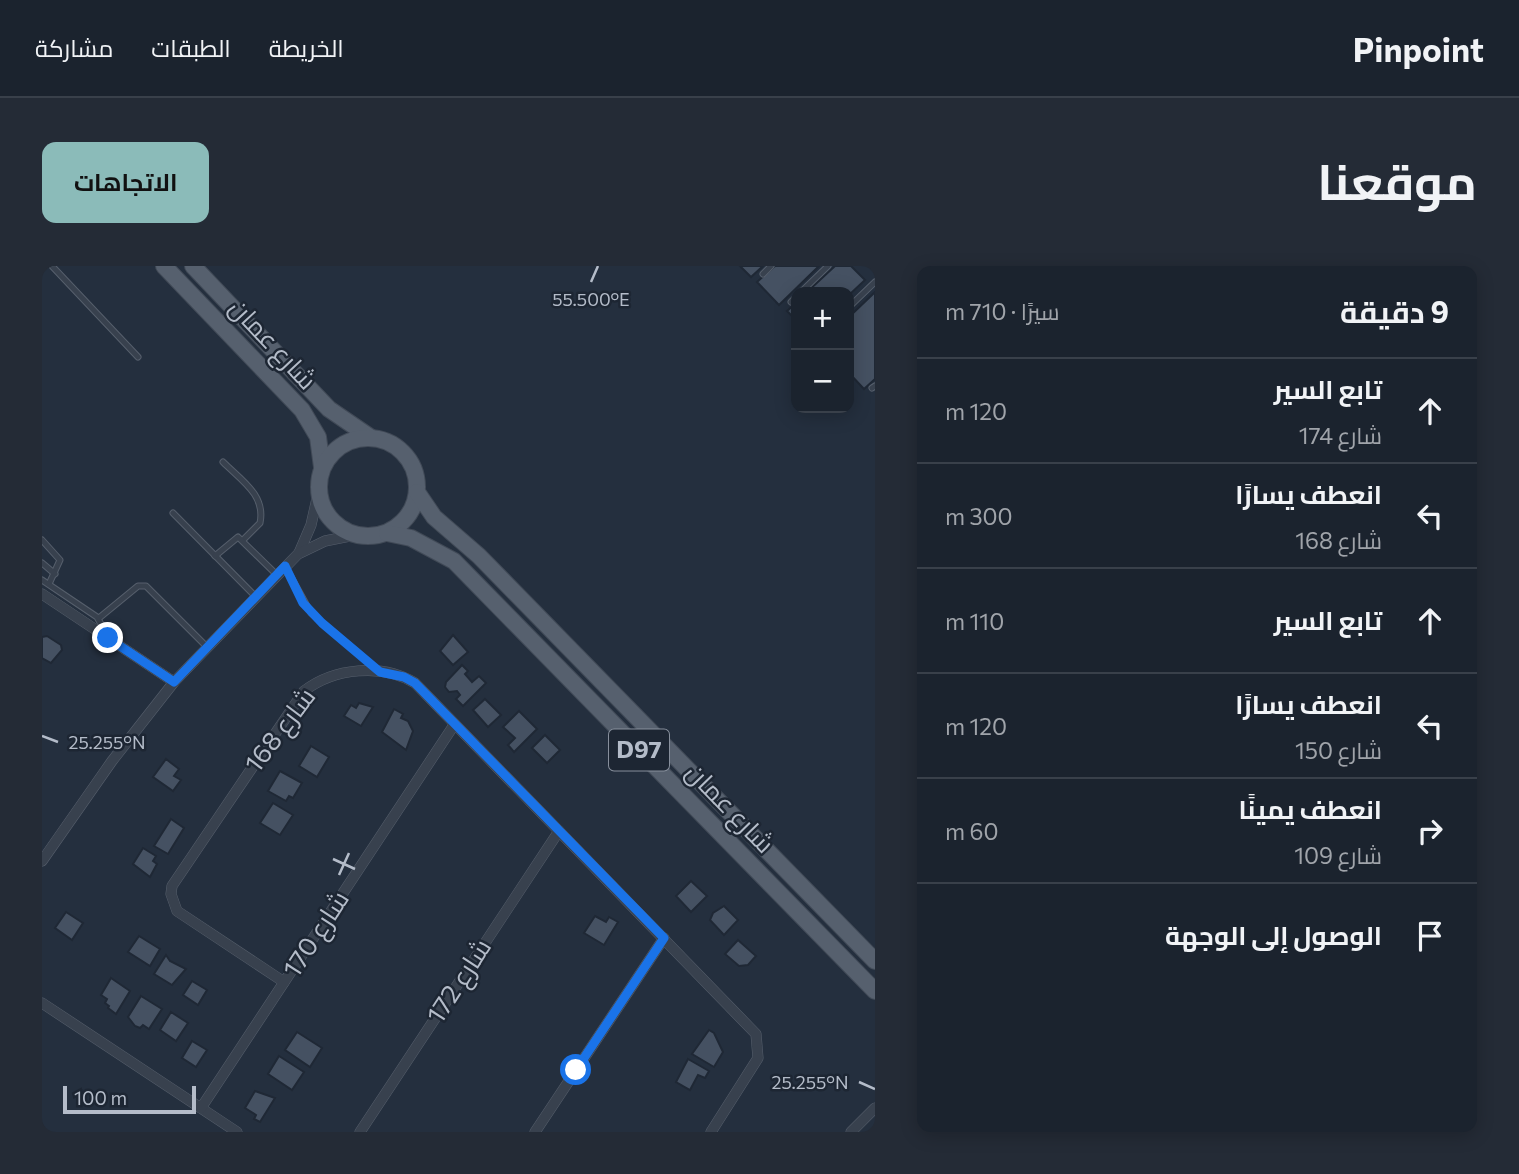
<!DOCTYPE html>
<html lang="ar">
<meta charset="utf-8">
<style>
body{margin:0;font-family:Commissioner,Cairo,sans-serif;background:#242b36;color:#f1f3f6;direction:rtl}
.controls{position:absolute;right:21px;top:21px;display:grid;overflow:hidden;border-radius:14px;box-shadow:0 4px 18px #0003}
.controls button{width:63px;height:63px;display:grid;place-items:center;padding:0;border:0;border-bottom:2px solid #39404a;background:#1b232e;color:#f1f3f6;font:35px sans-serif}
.scale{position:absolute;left:21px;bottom:18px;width:133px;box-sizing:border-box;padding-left:7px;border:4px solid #b4bcc9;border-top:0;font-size:19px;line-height:24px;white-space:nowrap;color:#b4bcc9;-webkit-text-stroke:5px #1d2633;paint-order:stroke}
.stop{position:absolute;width:21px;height:21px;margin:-16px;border:5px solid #1a73e8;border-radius:50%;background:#fff}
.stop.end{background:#1a73e8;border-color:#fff;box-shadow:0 2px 7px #0008}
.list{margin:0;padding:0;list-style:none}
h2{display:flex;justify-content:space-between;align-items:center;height:91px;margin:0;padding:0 28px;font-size:30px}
h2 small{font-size:23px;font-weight:400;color:#a0a4aa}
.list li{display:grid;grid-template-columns:46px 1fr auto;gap:21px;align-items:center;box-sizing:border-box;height:105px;padding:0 28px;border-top:2px solid #39404a}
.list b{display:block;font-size:26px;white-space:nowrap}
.list p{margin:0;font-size:23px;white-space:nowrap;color:#a0a4aa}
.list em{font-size:23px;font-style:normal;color:#a0a4aa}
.icon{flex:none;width:38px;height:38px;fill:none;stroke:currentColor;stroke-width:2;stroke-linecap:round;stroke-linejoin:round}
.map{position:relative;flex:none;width:833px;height:866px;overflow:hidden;direction:ltr;border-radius:14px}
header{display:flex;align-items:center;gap:42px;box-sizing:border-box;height:98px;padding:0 35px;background:#1b232e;border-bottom:2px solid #39404a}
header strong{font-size:33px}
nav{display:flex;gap:38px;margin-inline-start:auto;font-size:24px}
.intro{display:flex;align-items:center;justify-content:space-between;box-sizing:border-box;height:168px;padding:0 42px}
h1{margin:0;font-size:49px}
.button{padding:18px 32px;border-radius:14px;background:#8bbbb9;color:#111;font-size:24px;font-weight:700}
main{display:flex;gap:42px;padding:0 42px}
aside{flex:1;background:#1b232e;border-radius:14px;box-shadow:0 4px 18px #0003}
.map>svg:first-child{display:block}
.building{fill:#455162;stroke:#1f2835;stroke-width:2}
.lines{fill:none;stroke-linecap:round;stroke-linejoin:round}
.service-casing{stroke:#565f6c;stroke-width:7}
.minor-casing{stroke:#565f6c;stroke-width:11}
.primary-casing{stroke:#414a57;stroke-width:18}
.service{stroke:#38414e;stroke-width:5}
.minor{stroke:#38414e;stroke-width:10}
.primary{stroke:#56606e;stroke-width:16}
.route{stroke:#1a73e8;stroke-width:9}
.ticks{fill:none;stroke:#b4bcc9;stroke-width:2.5}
.labels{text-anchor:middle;stroke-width:5;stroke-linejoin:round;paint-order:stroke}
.shield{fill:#1d2633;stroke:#878f9c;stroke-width:2}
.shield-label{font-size:24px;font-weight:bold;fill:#b4bcc9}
.street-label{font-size:26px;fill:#b4bcc9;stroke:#1d2633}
.ticks-label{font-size:18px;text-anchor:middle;fill:#b4bcc9;stroke:#1d2633;stroke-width:5;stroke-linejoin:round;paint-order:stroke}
</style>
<header>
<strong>Pinpoint</strong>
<nav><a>الخريطة</a><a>الطبقات</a><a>مشاركة</a></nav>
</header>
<div class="intro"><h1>موقعنا</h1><a class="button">الاتجاهات</a></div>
<main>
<aside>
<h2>9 دقيقة<small>سيرًا · 710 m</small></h2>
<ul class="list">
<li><svg class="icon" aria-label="ahead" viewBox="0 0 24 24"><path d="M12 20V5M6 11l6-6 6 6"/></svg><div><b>تابع السير</b><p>شارع 174</p></div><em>120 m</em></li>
<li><svg class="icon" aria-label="left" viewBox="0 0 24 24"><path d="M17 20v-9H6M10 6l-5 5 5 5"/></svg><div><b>انعطف يسارًا</b><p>شارع 168</p></div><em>300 m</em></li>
<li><svg class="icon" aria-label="ahead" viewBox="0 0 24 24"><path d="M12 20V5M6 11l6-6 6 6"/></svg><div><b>تابع السير</b></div><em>110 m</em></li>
<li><svg class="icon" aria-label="left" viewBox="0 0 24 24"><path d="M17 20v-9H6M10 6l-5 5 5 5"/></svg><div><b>انعطف يسارًا</b><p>شارع 150</p></div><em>120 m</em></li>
<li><svg class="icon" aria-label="right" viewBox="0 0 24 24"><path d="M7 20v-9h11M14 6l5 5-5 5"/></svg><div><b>انعطف يمينًا</b><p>شارع 109</p></div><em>60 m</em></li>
<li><svg class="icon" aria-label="arrive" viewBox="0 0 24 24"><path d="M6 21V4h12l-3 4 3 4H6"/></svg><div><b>الوصول إلى الوجهة</b></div></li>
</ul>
</aside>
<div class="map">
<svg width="833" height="866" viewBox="0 0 833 866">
<rect width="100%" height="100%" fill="#242f3e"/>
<!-- building -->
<g class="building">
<polygon points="698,0 721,0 709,11"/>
<polygon points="733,0 777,0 737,39 715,16"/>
<polygon points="793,0 809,0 823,14 807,29 807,26 765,26"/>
<polygon points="833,26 833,113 822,123 807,107 807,51"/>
<polygon points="754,37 754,54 745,45"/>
<polygon points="411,369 426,386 411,399 398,385"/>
<polygon points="5,370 19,379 20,384 9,397 0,392 0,371"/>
<polygon points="420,399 426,405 423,408 430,416 437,410 444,417 421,440 414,433 418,429 415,425 407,426 403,421 404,416"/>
<polygon points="443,433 459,449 446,461 431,444"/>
<polygon points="317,437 331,441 319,460 302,450 309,439 314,442"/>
<polygon points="352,443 361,448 359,452 366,455 371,465 364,484 340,466"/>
<polygon points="477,445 495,463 472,486 466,479 473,472 461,461"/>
<polygon points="503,469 518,484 505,497 490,482"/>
<polygon points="269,480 287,491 275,511 257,500"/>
<polygon points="124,493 137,503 132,510 139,514 131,525 111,511"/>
<polygon points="238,505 260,517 251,532 247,530 244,535 226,525"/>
<polygon points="231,537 251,549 238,569 218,557"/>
<polygon points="129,553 142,562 126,588 112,580"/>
<polygon points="101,582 114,590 111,595 115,598 108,611 91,598"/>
<polygon points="649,615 665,630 649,646 634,630"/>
<polygon points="682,640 696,654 682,669 668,654 671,647"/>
<polygon points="24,646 41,657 30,674 13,662"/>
<polygon points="553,650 564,656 567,651 576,656 562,679 542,667"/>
<polygon points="97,670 118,683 108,700 86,686"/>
<polygon points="696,674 714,690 706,699 697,700 683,688"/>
<polygon points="124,689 128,695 144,703 130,719 112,708"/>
<polygon points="69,712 88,725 74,748 66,742 67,740 63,737 65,733 59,729"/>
<polygon points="150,715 165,724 156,739 141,729"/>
<polygon points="99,730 120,743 107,763 101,759 98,762 93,760 86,751"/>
<polygon points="129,746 146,757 134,775 118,764"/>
<polygon points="667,764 672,767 681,786 672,801 650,788"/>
<polygon points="255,766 280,782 268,801 243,784"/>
<polygon points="150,775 165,784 154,801 140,792"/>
<polygon points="237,790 262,806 250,824 226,808"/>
<polygon points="646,793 667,805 663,812 656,809 648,824 634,816"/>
<polygon points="213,825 233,832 218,856 212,853 214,849 203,842"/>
</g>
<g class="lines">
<defs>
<g id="service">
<polyline points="10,0 96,91"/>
<polyline points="721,8 729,0"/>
<polyline points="759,26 786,0"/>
<polyline points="749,36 754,31"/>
<polyline points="807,41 833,16"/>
<polyline points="830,122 833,120"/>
<path d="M181 196C199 214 224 229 218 257L201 274"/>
<polyline points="131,247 214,331"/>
<polyline points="0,274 18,294 7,318"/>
<polyline points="173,290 196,271 235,309"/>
<polyline points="0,297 13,308"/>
<polyline points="243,300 269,347 335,403"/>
<polyline points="0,314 55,351 65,369"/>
<polyline points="57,352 96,320 104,320 165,381"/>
</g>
<g id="minor">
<polyline points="257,287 269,259 276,228"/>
<polyline points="0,328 132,416"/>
<polyline points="0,595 70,495 132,416 256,288 283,275 313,269"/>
<path d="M242 716 135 645 129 628 130 620 262 425C292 402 340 397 373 417L714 768 716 792 669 866"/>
<polyline points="0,737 195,866"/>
<polyline points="159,842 412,459"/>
<polyline points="318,866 517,565"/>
<polyline points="493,866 622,672"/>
<polyline points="809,866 833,842"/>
</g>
<g id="primary">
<polyline points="122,0 260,144 276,171 280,201"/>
<polyline points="151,0 287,143 328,171"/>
<circle cx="326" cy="221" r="49"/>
<polyline points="375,226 392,251 437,290 833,695"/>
<polyline points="345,267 369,272 412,295 833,725"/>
</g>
</defs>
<!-- service casing -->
<use href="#service" class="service-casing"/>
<!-- minor casing -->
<use href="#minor" class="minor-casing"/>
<!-- primary casing -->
<use href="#primary" class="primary-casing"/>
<!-- service -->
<use href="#service" class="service"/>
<!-- minor -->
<use href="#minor" class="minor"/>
<!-- primary -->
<use href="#primary" class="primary"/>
</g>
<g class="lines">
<!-- route -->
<polyline class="route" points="66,372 132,416 243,300 261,337 280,357 338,406 362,411 373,417 622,672 534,804"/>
</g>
<!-- ticks -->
<path class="ticks" d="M549 16 556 0M0 470 16 476M291 593 313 603M297 609 307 587M817 816 833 823"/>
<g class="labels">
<!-- shield labels -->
<rect class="shield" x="567" y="463.5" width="60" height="41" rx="5"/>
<g class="shield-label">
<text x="597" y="492">D97</text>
</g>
<!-- street labels -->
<g class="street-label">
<text transform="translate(231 78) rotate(47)" y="9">شارع عمان</text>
<text transform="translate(238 464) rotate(-53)" y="9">شارع 168</text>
<text transform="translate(688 542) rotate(46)" y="9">شارع عمان</text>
<text transform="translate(274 668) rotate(-57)" y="9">شارع 170</text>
<text transform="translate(417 715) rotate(-57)" y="9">شارع 172</text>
</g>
</g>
<g class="ticks-label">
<text x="549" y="40">55.500°E</text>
<text x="65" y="483">25.255°N</text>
<text x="768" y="823">25.255°N</text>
</g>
</svg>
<div class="controls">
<button>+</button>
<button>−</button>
</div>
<div class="scale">100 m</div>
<div class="stop" style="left:534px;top:804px"></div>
<div class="stop end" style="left:66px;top:372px"></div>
</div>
</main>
